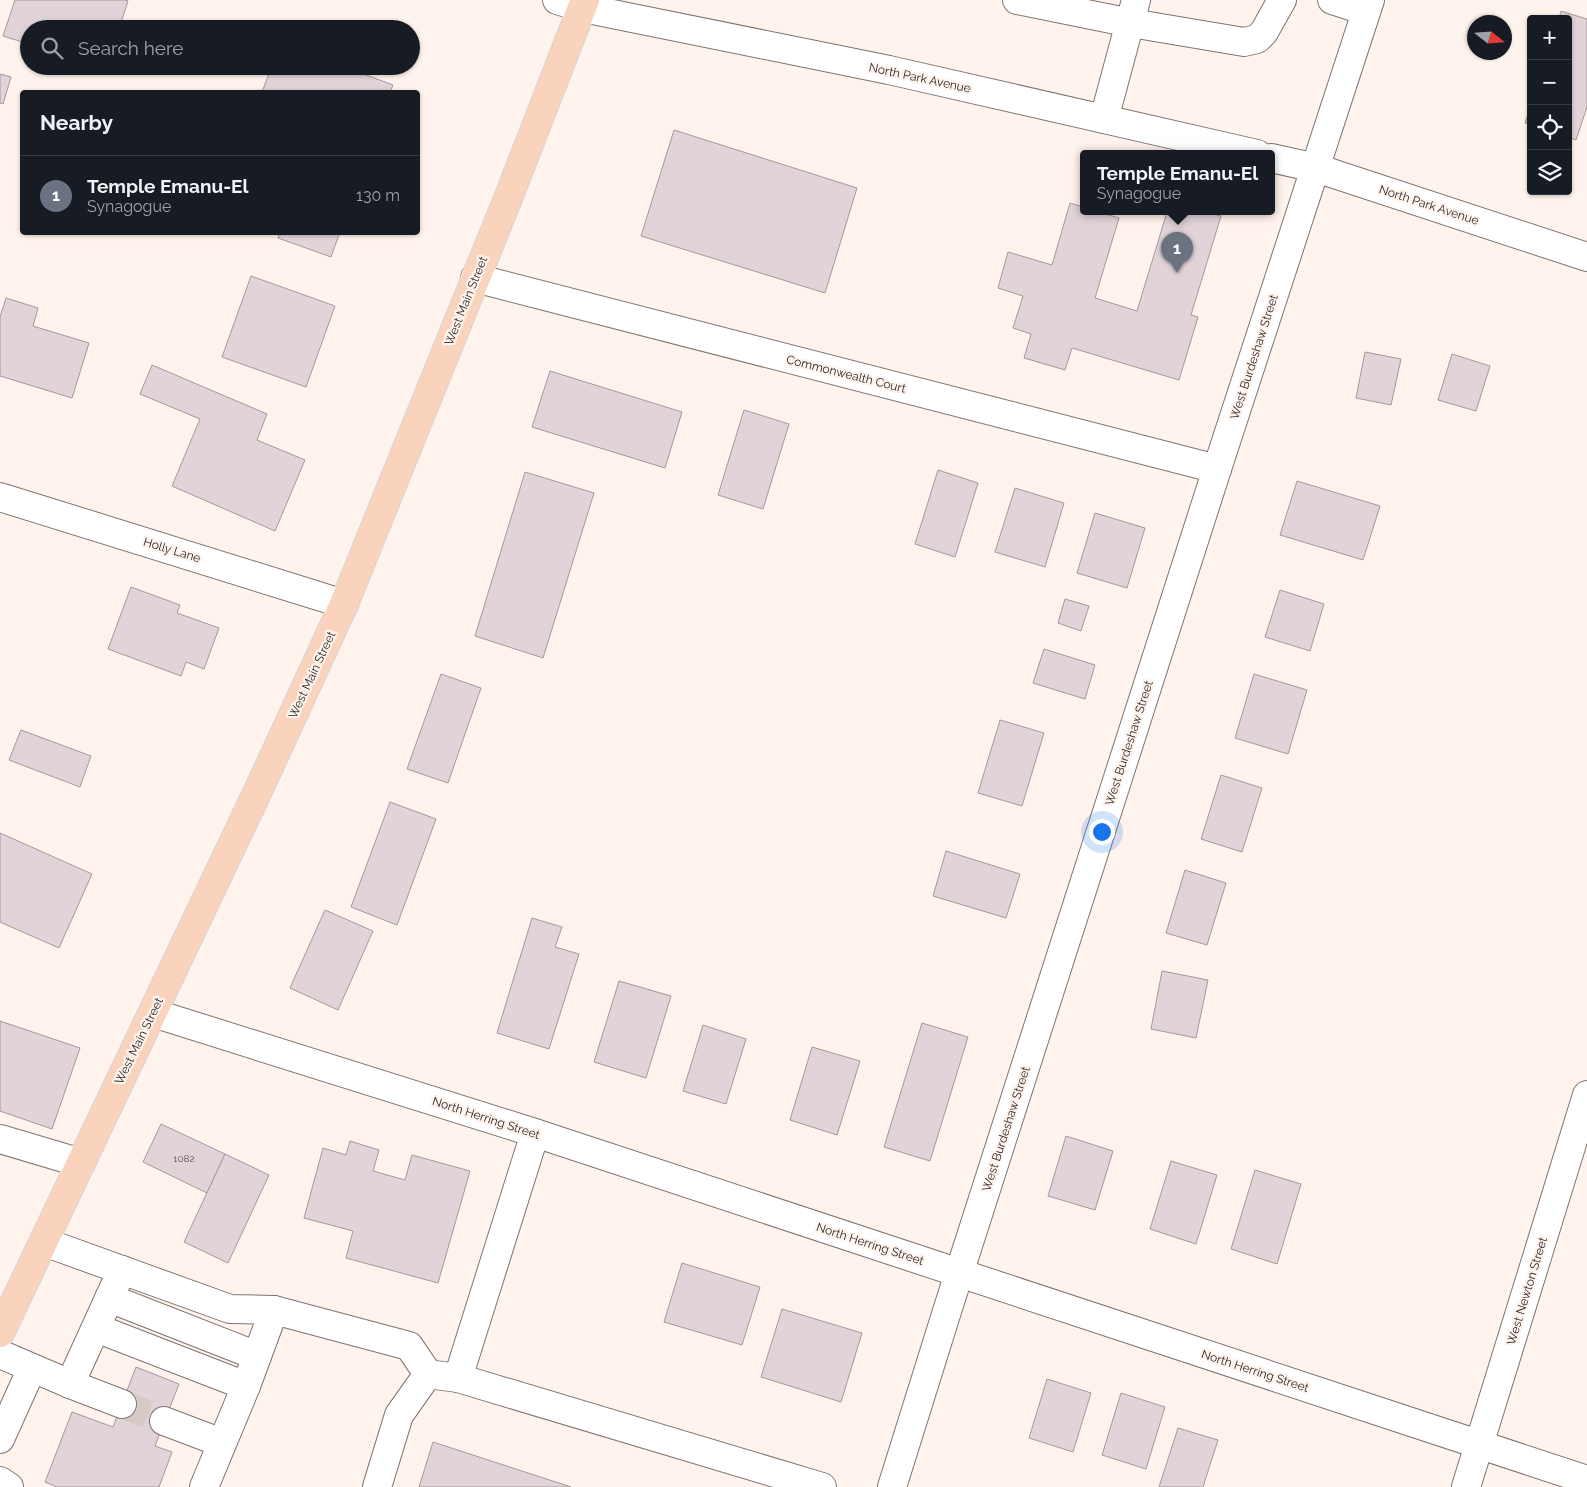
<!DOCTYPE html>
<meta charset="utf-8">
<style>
body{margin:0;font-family:Raleway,sans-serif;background:#242831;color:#f1f3f6}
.controls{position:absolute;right:15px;top:15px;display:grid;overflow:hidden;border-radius:5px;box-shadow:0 1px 4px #0004}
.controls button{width:45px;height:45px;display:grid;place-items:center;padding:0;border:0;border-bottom:1px solid #363941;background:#171b24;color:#f1f3f6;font:25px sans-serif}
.compass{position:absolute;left:1467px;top:15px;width:45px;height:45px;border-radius:50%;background:#171b24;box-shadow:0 1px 4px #0004;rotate:107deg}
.you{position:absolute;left:1101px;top:831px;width:18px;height:18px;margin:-12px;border:4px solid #fff;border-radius:50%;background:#1a73e8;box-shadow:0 0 0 8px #1a73e833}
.badge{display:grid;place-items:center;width:32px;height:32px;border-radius:50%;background:#b45309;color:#fff;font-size:16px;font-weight:700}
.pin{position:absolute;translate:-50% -41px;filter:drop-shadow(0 1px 2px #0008)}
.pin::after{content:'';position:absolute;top:26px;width:18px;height:15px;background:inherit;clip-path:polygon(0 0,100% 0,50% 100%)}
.popup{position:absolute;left:1080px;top:150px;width:195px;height:65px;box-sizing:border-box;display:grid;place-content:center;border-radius:5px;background:#171b24;filter:drop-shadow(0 1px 4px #0005);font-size:16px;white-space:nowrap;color:#9ea1a6}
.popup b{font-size:19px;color:#f1f3f6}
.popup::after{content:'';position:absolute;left:50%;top:100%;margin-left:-10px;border:10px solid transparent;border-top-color:#171b24}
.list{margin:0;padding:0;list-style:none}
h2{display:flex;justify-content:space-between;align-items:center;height:65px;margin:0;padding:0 20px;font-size:21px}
h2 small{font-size:16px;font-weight:400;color:#9ea1a6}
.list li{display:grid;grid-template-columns:32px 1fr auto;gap:15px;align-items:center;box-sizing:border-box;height:80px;padding:0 20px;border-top:1px solid #363941}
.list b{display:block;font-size:19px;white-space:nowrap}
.list p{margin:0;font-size:16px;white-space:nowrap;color:#9ea1a6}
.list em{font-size:16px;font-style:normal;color:#9ea1a6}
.icon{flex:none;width:28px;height:28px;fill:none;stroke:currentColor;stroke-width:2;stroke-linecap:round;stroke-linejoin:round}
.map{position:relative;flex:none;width:1587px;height:1487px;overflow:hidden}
.search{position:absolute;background:#171b24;box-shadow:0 1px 4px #0004;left:20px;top:20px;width:400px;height:55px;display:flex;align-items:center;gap:12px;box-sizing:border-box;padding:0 18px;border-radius:28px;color:#9ea1a6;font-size:19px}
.panel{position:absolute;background:#171b24;box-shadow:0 1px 4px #0004;left:20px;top:90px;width:400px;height:145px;border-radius:5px}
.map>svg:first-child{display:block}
.building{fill:#e1d4d8;stroke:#a4989b}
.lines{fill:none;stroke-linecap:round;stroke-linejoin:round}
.minor-tunnel{stroke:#d5cac5;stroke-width:28;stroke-dasharray:28 14;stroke-linecap:butt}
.minor-casing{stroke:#7f746f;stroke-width:30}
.major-casing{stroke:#d5d4d4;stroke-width:30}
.minor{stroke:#fff;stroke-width:28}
.major{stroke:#fad3bd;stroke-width:28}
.labels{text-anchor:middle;stroke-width:4.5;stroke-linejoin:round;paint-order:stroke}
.number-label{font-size:10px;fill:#595352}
.street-label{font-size:12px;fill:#2c2826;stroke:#fff3ed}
</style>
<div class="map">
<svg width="1587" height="1487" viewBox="0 0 1587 1487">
<rect width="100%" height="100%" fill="#fff3ed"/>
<!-- building -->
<g class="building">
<polygon points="15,0 125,0 128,1 119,29 29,29 29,44 3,36"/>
<polygon points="1561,11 1587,19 1587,107 1576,140 1568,137 1568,19 1559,19"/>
<polygon points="272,66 342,66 393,85 390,92 262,92"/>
<polygon points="0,74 11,77 3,104 0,103"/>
<polygon points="1531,105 1531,125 1525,123"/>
<polygon points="674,130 857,188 825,293 641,236"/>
<polygon points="1070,203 1083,207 1083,212 1099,212 1119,218 1095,298 1137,311 1167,212 1206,212 1221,216 1191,315 1198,317 1179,380 1072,348 1065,370 1024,358 1031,334 1013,328 1023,296 998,288 1008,252 1052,265"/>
<polygon points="280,232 340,232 331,257 278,238"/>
<polygon points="251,276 335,306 306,387 222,357"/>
<polygon points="6,298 38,308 33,326 89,343 72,398 0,376 0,317"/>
<polygon points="1365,352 1401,359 1391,405 1356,398"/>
<polygon points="1452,354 1490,366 1476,411 1438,400"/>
<polygon points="152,365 267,414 257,440 305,460 275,531 172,486 200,419 140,394"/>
<polygon points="550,371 682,412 665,468 532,427"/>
<polygon points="744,410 789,424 763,509 718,495"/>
<polygon points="938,470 978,483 955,557 915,544"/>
<polygon points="525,472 594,493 543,658 475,636"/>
<polygon points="1297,481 1380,506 1363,560 1280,535"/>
<polygon points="1015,488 1064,503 1045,567 995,552"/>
<polygon points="1095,513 1145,528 1127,588 1077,573"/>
<polygon points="131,587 180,605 177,613 219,628 204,669 186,662 181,676 108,649"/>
<polygon points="1280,590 1324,604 1310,651 1265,637"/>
<polygon points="1065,599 1089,606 1081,631 1058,623"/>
<polygon points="1044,649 1095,665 1085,699 1033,683"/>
<polygon points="441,674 481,688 448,783 407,769"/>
<polygon points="1254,674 1307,690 1288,754 1235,738"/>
<polygon points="1000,720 1044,733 1022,806 978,793"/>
<polygon points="21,730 91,756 80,787 9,760"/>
<polygon points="1221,775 1262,788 1242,852 1201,839"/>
<polygon points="390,802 436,819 397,925 351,907"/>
<polygon points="0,833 92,874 59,948 0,922"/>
<polygon points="946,851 1020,874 1006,918 933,896"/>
<polygon points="1185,870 1226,883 1207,945 1166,933"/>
<polygon points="325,910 373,931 338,1010 290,988"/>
<polygon points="532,918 562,927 555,947 579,954 549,1049 497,1033"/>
<polygon points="1162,971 1208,980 1196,1038 1151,1029"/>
<polygon points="619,981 671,996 646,1078 594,1062"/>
<polygon points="0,1021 80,1048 52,1129 0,1111"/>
<polygon points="922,1023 968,1037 930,1161 884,1147"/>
<polygon points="703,1025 746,1039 726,1104 683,1091"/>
<polygon points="812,1047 860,1061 837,1135 790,1120"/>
<polygon points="161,1124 225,1154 207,1193 143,1162"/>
<polygon points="1066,1136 1113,1151 1095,1210 1048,1196"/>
<polygon points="350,1141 379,1150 373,1171 405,1180 412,1155 470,1171 438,1283 346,1258 353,1231 304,1218 323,1148 346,1155"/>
<polygon points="225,1154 269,1175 228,1263 184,1242"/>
<polygon points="1171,1161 1217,1175 1196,1244 1150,1229"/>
<polygon points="1255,1170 1301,1184 1277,1264 1231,1249"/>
<polygon points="682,1263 760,1287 742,1345 664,1322"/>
<polygon points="782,1309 862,1333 841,1402 761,1377"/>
<polygon points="136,1367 179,1384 155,1446 172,1452 159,1487 57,1487 45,1482 72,1412 113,1427"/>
<polygon points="1047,1379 1091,1393 1073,1452 1029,1438"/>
<polygon points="1121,1393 1165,1407 1146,1469 1102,1455"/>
<polygon points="1178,1428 1218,1440 1203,1487 1159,1487"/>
<polygon points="433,1442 571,1487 419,1487"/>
</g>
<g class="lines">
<!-- minor-tunnel -->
<polyline class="minor-tunnel" points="122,1404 164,1421"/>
<defs>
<g id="minor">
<polyline points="557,0 583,8 889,70 1257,154"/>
<polyline points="1017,0 1131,23 1244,42 1257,39 1264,32 1282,0"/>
<polyline points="1332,0 1366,11"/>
<polyline points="1104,119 1136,0"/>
<polyline points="1271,158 1316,168 1587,257"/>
<polyline points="475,278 1217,469"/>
<polyline points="0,497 344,604"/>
<polyline points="153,1013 535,1133 1587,1480"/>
<polyline points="0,1139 81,1163"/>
<polyline points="44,1242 230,1309 274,1310 409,1346 428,1374"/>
<polyline points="109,1298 257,1356"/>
<polyline points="96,1328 246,1386"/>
<polyline points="0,1354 70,1384 122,1270"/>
<polyline points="458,1378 535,1133"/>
<polyline points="70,1384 122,1404"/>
<polyline points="164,1421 222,1443"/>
<polyline points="0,1439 32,1368"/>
<polyline points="0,1481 9,1487"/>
<polyline points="204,1487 246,1386 274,1310"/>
<polyline points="377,1487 399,1415 428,1374 458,1378 822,1487"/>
<polyline points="892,1487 948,1308 1217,469 1370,0"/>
<polyline points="1466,1487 1587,1095"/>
</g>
<polyline id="major" points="0,1333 257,793 344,604 507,201 585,0"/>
</defs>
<!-- minor casing -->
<use href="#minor" class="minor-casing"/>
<!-- major casing -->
<use href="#major" class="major-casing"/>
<!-- minor -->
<use href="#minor" class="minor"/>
<!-- major -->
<use href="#major" class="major"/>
</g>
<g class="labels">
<!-- number labels -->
<g class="number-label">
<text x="184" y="1162">1082</text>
</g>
<!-- street labels -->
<g class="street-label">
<text transform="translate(920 78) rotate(12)" y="4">North Park Avenue</text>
<text transform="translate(1429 205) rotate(18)" y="4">North Park Avenue</text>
<text transform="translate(466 301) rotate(-68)" y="4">West Main Street</text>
<text transform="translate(1254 357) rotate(-72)" y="4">West Burdeshaw Street</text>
<text transform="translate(846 374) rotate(14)" y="4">Commonwealth Court</text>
<text transform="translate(172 550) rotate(17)" y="4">Holly Lane</text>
<text transform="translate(312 675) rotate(-65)" y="4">West Main Street</text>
<text transform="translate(1129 743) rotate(-72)" y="4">West Burdeshaw Street</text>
<text transform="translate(139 1041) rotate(-64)" y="4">West Main Street</text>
<text transform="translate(486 1118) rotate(18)" y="4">North Herring Street</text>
<text transform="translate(1006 1129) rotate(-72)" y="4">West Burdeshaw Street</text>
<text transform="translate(870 1244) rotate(18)" y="4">North Herring Street</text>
<text transform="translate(1527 1291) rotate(-73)" y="4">West Newton Street</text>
<text transform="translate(1255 1371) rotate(18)" y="4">North Herring Street</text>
</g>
</g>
</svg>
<div class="controls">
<button>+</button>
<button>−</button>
<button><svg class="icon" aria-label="locate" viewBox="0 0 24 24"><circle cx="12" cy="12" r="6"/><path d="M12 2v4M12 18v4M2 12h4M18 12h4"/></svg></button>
<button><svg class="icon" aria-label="layers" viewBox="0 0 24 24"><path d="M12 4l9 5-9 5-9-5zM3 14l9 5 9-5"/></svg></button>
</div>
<svg class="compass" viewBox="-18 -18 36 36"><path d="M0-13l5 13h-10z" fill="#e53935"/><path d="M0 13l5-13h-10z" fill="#9ea1a6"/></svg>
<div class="you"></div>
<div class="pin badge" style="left:1177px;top:273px;background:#6b7280">1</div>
<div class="popup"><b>Temple Emanu-El</b>Synagogue</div>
<div class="search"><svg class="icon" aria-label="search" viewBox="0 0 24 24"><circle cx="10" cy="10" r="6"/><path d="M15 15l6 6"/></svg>Search here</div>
<section class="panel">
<h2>Nearby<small></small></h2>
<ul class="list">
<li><span class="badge" style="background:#6b7280">1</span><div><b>Temple Emanu-El</b><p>Synagogue</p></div><em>130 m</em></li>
</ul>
</section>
</div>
